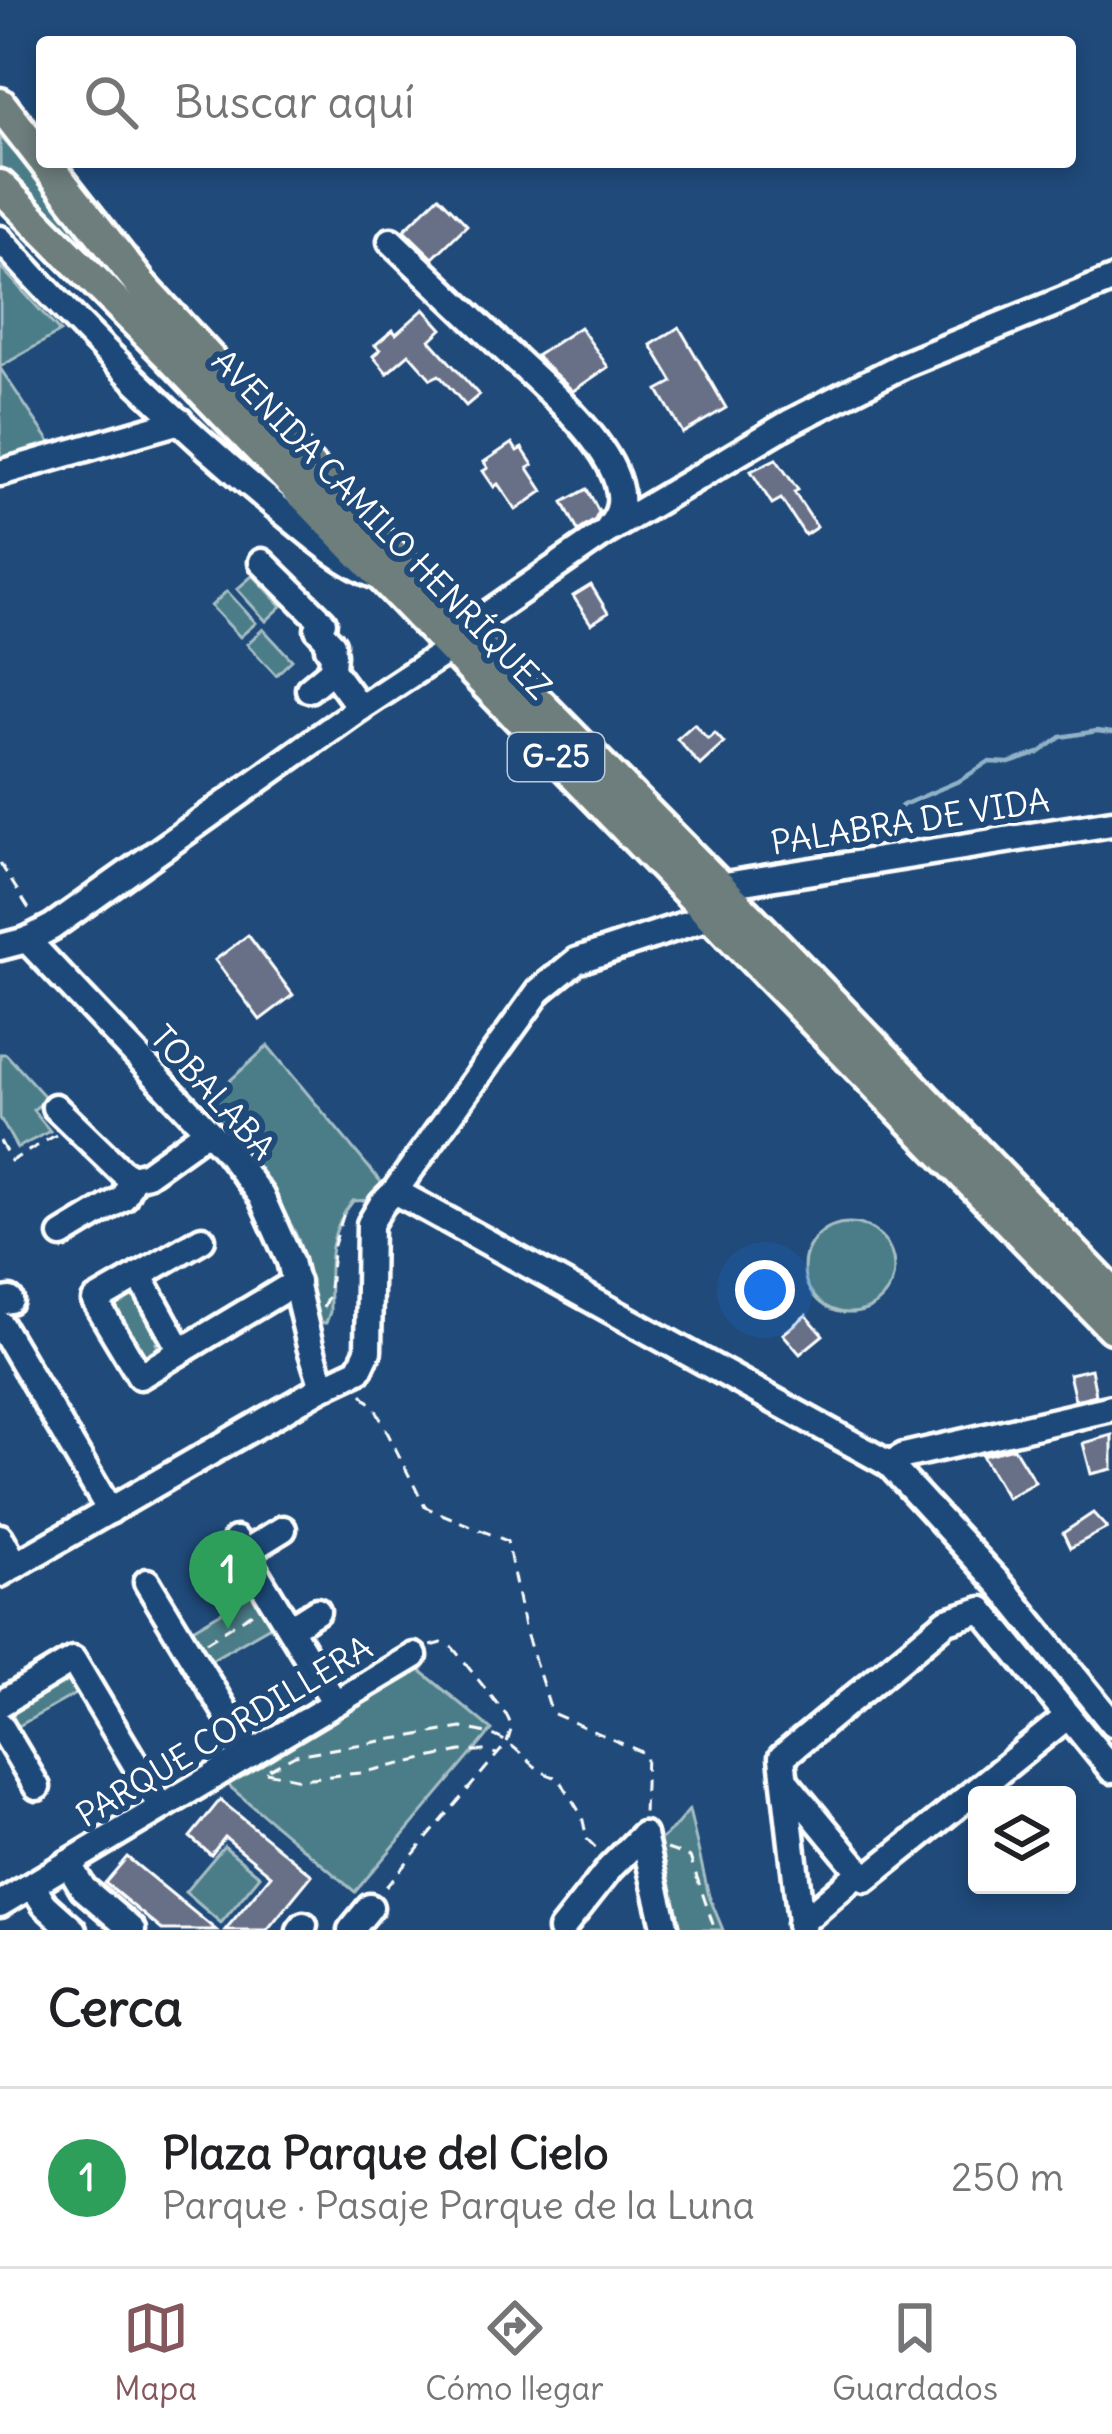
<!DOCTYPE html>
<html lang="es">
<meta charset="utf-8">
<style>
body{margin:0;font-family:Delius,sans-serif;background:#f2f2f2;color:#202124}
.controls{position:absolute;right:36px;bottom:36px;display:grid;overflow:hidden;border-radius:12px;box-shadow:0 6px 18px #0003}
.controls button{width:108px;height:108px;display:grid;place-items:center;padding:0;border:0;border-bottom:3px solid #e0e0e0;background:#fff;color:#202124;font:60px sans-serif}
.you{position:absolute;left:765px;top:1290px;width:42px;height:42px;margin:-30px;border:9px solid #fff;border-radius:50%;background:#1a73e8;box-shadow:0 0 0 18px #1a73e833}
.badge{display:grid;place-items:center;width:78px;height:78px;border-radius:50%;background:#84575d;color:#fff;font-size:39px;font-weight:700}
.pin{position:absolute;translate:-50% -99px;filter:drop-shadow(0 3px 6px #0008)}
.pin::after{content:'';position:absolute;top:63px;width:42px;height:36px;background:inherit;clip-path:polygon(0 0,100% 0,50% 100%)}
.list{margin:0;padding:0;list-style:none}
h2{display:flex;justify-content:space-between;align-items:center;height:156px;margin:0;padding:0 48px;font-size:51px}
h2 small{font-size:39px;font-weight:400;color:#757577}
.list li{display:grid;grid-template-columns:78px 1fr auto;gap:36px;align-items:center;box-sizing:border-box;height:180px;padding:0 48px;border-top:3px solid #e0e0e0}
.list b{display:block;font-size:45px;white-space:nowrap}
.list p{margin:0;font-size:39px;white-space:nowrap;color:#757577}
.list em{font-size:39px;font-style:normal;color:#757577}
.icon{flex:none;width:66px;height:66px;fill:none;stroke:currentColor;stroke-width:2;stroke-linecap:round;stroke-linejoin:round}
.map{position:relative;flex:none;width:1112px;height:1930px;overflow:hidden}
.search{position:absolute;background:#fff;box-shadow:0 6px 18px #0003;left:36px;right:36px;top:36px;height:132px;display:flex;align-items:center;gap:30px;box-sizing:border-box;padding:0 42px;border-radius:12px;color:#757577;font-size:45px}
.sheet{height:336px;background:#fff}
nav{display:flex;justify-content:space-around;align-items:center;box-sizing:border-box;height:168px;border-top:3px solid #e0e0e0;background:#fff;font-size:33px;color:#757577}
nav a{display:grid;justify-items:center;gap:6px}
nav .on{color:#84575d}
.map>svg:first-child{display:block}
.green{fill:#4c7d88;stroke:#a6bec4;stroke-width:3}
.lines{fill:none;stroke-linecap:round;stroke-linejoin:round}
.stream{stroke:#90b2c7;stroke-width:4.5}
.building{fill:#677088;stroke:#fff;stroke-width:3}
.minor-casing{stroke:#fff;stroke-width:33}
.major-casing{stroke:#fff;stroke-width:39}
.path{stroke:#fff;stroke-width:3;stroke-dasharray:12 9;stroke-linecap:butt}
.minor{stroke:#1f4a7a;stroke-width:24}
.major{stroke:#6d7e7c;stroke-width:30}
.labels{text-anchor:middle;stroke-width:12;stroke-linejoin:round;paint-order:stroke}
.shield{fill:#1f4a7a;stroke:#bcc9d7;stroke-width:3}
.shield-label{font-size:30px;font-weight:bold;fill:#fff}
.street-label{font-size:33px;fill:#fff;stroke:#1f4a7a}
</style>
<div class="map">
<svg width="1112" height="1930" viewBox="0 0 1112 1930">
<rect width="100%" height="100%" fill="#1f4a7a"/>
<filter id="ink" filterUnits="userSpaceOnUse"><feTurbulence type="fractalNoise" baseFrequency=".00833" numOctaves="2"/><feDisplacementMap in="SourceGraphic" scale="24" xChannelSelector="R" yChannelSelector="G"/><feConvolveMatrix kernelMatrix="1 2 1 2 8 2 1 2 1" color-interpolation-filters="sRGB"/></filter>
<g filter="url(#ink)">
<!-- green -->
<g class="green">
<polygon points="0,136 316,494 127,294 0,168"/>
<polygon points="0,266 60,332 0,367"/>
<polygon points="0,368 54,448 0,465"/>
<polygon points="253,575 282,606 266,621 237,589"/>
<polygon points="227,591 256,623 240,637 211,606"/>
<polygon points="263,629 292,660 276,675 247,644"/>
<path d="M268 1046 386 1188 372 1200 353 1201C325 1234 330 1271 330 1312L326 1323H319C305 1297 309 1266 298 1239 277 1190 233 1149 200 1108Z"/>
<polygon points="0,1054 6,1054 47,1099 33,1110 50,1131 17,1148 0,1118"/>
<circle cx="849" cy="1268" r="45"/>
<polygon points="140,1287 167,1336 156,1343 160,1352 139,1364 106,1306"/>
<polygon points="254,1593 272,1625 202,1665 184,1634"/>
<polygon points="415,1666 492,1730 355,1892 223,1781"/>
<polygon points="75,1669 86,1688 15,1728 4,1708"/>
<polygon points="689,1810 709,1896 723,1930 682,1930 675,1918 654,1845 673,1829"/>
<polygon points="224,1846 260,1876 221,1923 185,1892"/>
</g>
<g class="lines">
<!-- stream -->
<polyline class="stream" points="826,846 842,837 881,825 903,805 961,780 988,762 1009,763 1039,753 1061,737 1097,731 1112,733"/>
</g>
<!-- building -->
<g class="building">
<polygon points="439,196 467,225 433,258 404,230"/>
<polygon points="424,309 442,329 430,340 479,395 466,406 439,375 431,379 409,354 387,373 373,356 380,350 375,345 393,330 396,334"/>
<polygon points="580,327 608,367 573,391 536,356"/>
<polygon points="679,327 726,408 683,433 658,390 673,382 651,345"/>
<polygon points="512,443 517,451 522,448 533,465 528,468 543,491 516,510 498,484 494,487 483,471 488,468 484,462"/>
<polygon points="776,459 798,490 794,492 817,527 805,535 781,499 772,504 751,471"/>
<polygon points="587,489 599,512 595,520 578,531 563,502"/>
<polygon points="591,585 608,613 591,624 573,596"/>
<polygon points="694,724 708,739 715,733 724,743 700,765 677,739"/>
<polygon points="248,935 293,995 260,1020 215,960"/>
<polygon points="806,1315 823,1335 800,1354 783,1334"/>
<polygon points="1091,1369 1096,1395 1075,1400 1069,1374"/>
<polygon points="1112,1435 1112,1469 1091,1474 1083,1443"/>
<polygon points="1014,1448 1035,1482 1007,1498 982,1456"/>
<polygon points="1093,1513 1107,1528 1070,1548 1063,1533"/>
<polygon points="220,1800 312,1875 267,1930 225,1930 271,1875 225,1837 211,1855 190,1837"/>
<polygon points="127,1857 216,1930 162,1930 105,1883"/>
</g>
<g class="lines">
<defs>
<g id="minor">
<path d="M0 239C86 335 178 426 278 508 309 533 339 561 376 576"/>
<path d="M391 241C427 275 463 310 499 344 535 379 605 435 618 484 623 501 620 514 609 527"/>
<polyline points="0,473 180,421"/>
<polyline points="262,562 323,622 318,629 332,644 328,648 333,654 332,670 360,708"/>
<polyline points="465,630 606,532 789,423 905,364 1112,280"/>
<polyline points="309,689 332,670"/>
<polyline points="719,886 1112,823"/>
<polyline points="27,940 228,1152 261,1196 290,1261 310,1346 323,1387"/>
<polyline points="0,947 27,940 52,927 360,708 451,648"/>
<polyline points="55,1107 122,1172 133,1178"/>
<polyline points="395,1191 889,1464 1002,1587 1112,1723"/>
<polyline points="62,1235 123,1198 133,1178 147,1174 207,1131"/>
<polyline points="202,1239 95,1301 140,1376 296,1282"/>
<polyline points="139,1275 181,1351"/>
<polyline points="0,1302 10,1300"/>
<polyline points="0,1324 110,1511"/>
<polyline points="889,1464 904,1456 1112,1408"/>
<polyline points="0,1537 16,1565"/>
<polyline points="236,1540 335,1703"/>
<polyline points="244,1553 283,1529"/>
<polyline points="0,1574 323,1387 359,1370 368,1351 370,1224 382,1204 395,1191 539,991 576,961 711,916"/>
<polyline points="147,1582 251,1754"/>
<polyline points="290,1628 317,1611"/>
<polyline points="0,1704 73,1660 161,1807"/>
<polyline points="0,1725 37,1787"/>
<polyline points="786,1782 866,1879 1068,1716"/>
<polyline points="643,1835 666,1930"/>
<polyline points="68,1863 83,1888 132,1930"/>
<polyline points="32,1885 45,1905 73,1930"/>
<polyline points="0,1904 414,1656"/>
<polyline points="800,1924 860,1872"/>
<polyline points="300,1930 304,1925"/>
<polyline points="351,1930 370,1907"/>
<polyline points="561,1930 610,1868 643,1835"/>
<polyline points="802,1930 782,1757 947,1621 982,1610 1112,1770"/>
</g>
<g id="major">
<polyline points="0,104 42,158"/>
<polyline points="45,162 141,285 259,413 383,545 719,886 1112,1293"/>
<polyline points="0,186 168,354 451,648 1112,1327"/>
</g>
</defs>
<!-- minor casing -->
<use href="#minor" class="minor-casing"/>
<!-- major casing -->
<use href="#major" class="major-casing"/>
<!-- path -->
<g class="path">
<polyline points="0,863 31,912"/>
<polyline points="0,1141 11,1161 56,1135"/>
<polyline points="323,1308 328,1296 334,1245 343,1216 352,1211"/>
<polyline points="362,1394 375,1408 425,1507 507,1541 524,1627 552,1713 646,1754 644,1815"/>
<polyline points="206,1642 254,1612"/>
<path d="M269 1769 295 1755 462 1728C475 1731 489 1732 501 1739 523 1750 533 1773 559 1778L582 1816 587 1839 596 1848"/>
<polyline points="266,1772 301,1779 360,1773 461,1751 485,1751 497,1754"/>
<polyline points="667,1849 690,1857 715,1930"/>
<polyline points="386,1887 507,1743 512,1727 507,1716 453,1648 442,1643 431,1646"/>
</g>
<!-- minor -->
<use href="#minor" class="minor"/>
<!-- major -->
<use href="#major" class="major"/>
</g>
</g>
<g class="labels">
<!-- shield labels -->
<rect class="shield" x="508" y="733" width="96" height="48" rx="9"/>
<g class="shield-label">
<text x="556" y="767">G-25</text>
</g>
<!-- street labels -->
<g class="street-label">
<text transform="translate(382 524) rotate(46)" y="12">AVENIDA CAMILO HENRÍQUEZ</text>
<text transform="translate(910 821) rotate(-9)" y="12">PALABRA DE VIDA</text>
<text transform="translate(213 1092) rotate(48)" y="12">TOBALABA</text>
<text transform="translate(224 1731) rotate(-31)" y="12">PARQUE CORDILLERA</text>
</g>
</g>
</svg>
<div class="controls">
<button><svg class="icon" aria-label="layers" viewBox="0 0 24 24"><path d="M12 4l9 5-9 5-9-5zM3 14l9 5 9-5"/></svg></button>
</div>
<div class="you"></div>
<div class="pin badge" style="left:228px;top:1629px;background:#2e9e5b">1</div>
<div class="search"><svg class="icon" aria-label="search" viewBox="0 0 24 24"><circle cx="10" cy="10" r="6"/><path d="M15 15l6 6"/></svg>Buscar aquí</div>
</div>
<section class="sheet">
<h2>Cerca<small></small></h2>
<ul class="list">
<li><span class="badge" style="background:#2e9e5b">1</span><div><b>Plaza Parque del Cielo</b><p>Parque · Pasaje Parque de la Luna</p></div><em>250 m</em></li>
</ul>
</section>
<nav>
<a class="on"><svg class="icon" aria-label="map" viewBox="0 0 24 24"><path d="M3 6l6-2 6 2 6-2v14l-6 2-6-2-6 2zM9 4v14M15 6v14"/></svg>Mapa</a>
<a><svg class="icon" aria-label="directions" viewBox="0 0 24 24"><path d="M12 3l9 9-9 9-9-9zM9 14v-3h6M13 9l2 2-2 2"/></svg>Cómo llegar</a>
<a><svg class="icon" aria-label="saved" viewBox="0 0 24 24"><path d="M7 4h10v16l-5-4-5 4z"/></svg>Guardados</a>
</nav>
